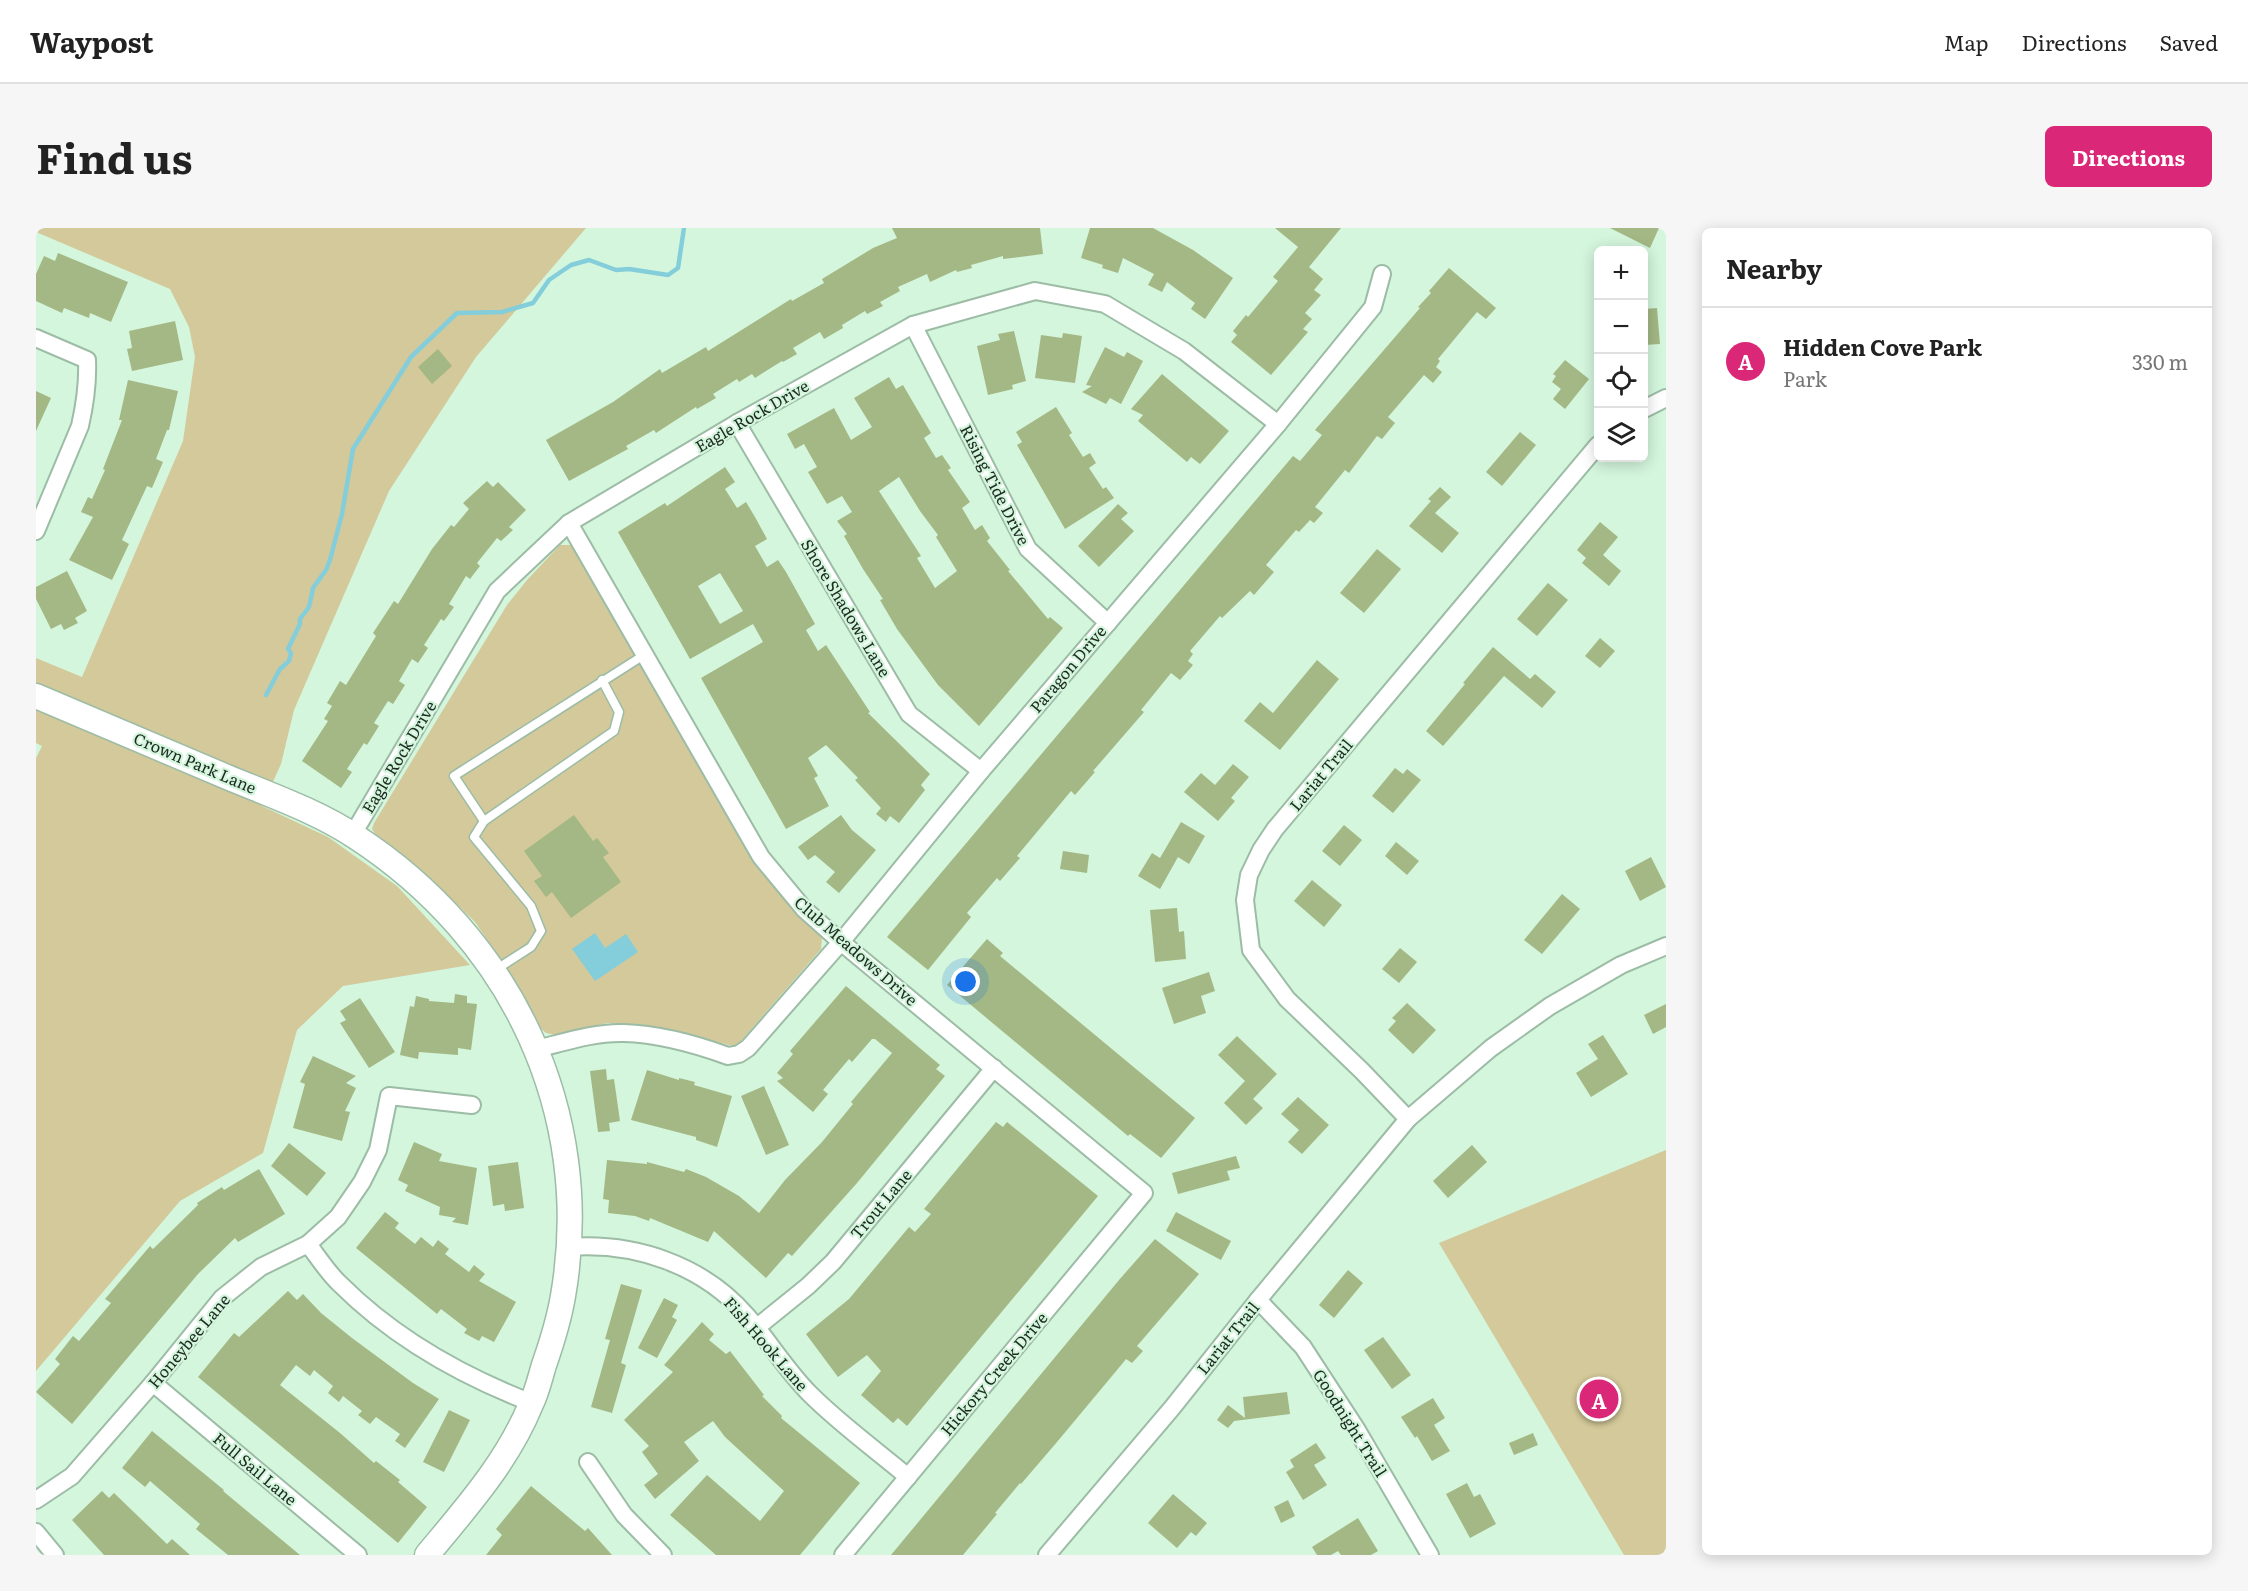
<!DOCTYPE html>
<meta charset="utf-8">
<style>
body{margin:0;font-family:Literata,serif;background:#f6f6f6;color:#222}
.controls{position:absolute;right:18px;top:18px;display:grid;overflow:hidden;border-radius:9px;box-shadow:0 3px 15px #0003}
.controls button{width:54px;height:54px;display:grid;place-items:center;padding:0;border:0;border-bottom:2px solid #e0e0e0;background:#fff;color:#222;font:30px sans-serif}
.you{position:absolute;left:930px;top:754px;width:21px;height:21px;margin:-15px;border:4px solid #fff;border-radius:50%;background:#1a73e8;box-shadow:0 0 0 9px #1a73e833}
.badge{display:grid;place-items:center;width:39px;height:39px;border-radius:50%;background:#db2777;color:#fff;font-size:20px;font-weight:700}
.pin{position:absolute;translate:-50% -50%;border:3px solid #fff;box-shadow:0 2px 6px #0006}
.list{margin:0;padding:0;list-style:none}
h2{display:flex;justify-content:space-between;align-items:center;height:78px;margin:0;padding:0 24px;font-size:26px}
h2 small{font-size:20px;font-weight:400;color:#767676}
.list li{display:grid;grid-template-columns:39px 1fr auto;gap:18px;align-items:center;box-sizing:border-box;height:108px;padding:0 24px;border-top:2px solid #e0e0e0}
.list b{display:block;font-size:22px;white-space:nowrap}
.list p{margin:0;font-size:20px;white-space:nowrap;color:#767676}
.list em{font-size:20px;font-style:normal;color:#767676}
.icon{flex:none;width:33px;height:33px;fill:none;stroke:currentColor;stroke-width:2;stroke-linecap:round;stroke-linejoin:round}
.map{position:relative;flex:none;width:1630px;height:1327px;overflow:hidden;border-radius:9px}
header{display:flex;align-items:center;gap:36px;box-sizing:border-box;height:84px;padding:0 30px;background:#fff;border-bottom:2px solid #e0e0e0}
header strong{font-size:28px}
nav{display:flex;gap:33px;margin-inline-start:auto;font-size:21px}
.intro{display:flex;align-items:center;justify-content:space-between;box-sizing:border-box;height:144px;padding:0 36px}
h1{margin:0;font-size:42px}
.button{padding:15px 27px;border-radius:9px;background:#db2777;color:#fff;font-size:21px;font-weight:700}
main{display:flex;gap:36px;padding:0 36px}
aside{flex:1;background:#fff;border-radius:9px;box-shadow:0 3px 15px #0003}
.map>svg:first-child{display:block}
.green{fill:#d3c99a}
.water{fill:#84cdda}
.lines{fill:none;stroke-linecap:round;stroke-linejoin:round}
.stream{stroke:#84cdda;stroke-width:4.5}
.building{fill:#a3b884;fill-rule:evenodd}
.lane-casing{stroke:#9cbca5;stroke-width:11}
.street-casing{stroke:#9cbca5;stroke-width:20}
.secondary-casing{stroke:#9cbca5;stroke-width:27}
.lane{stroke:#fff;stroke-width:8}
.street{stroke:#fff;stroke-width:16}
.secondary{stroke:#fff;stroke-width:24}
.labels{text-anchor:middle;stroke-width:4.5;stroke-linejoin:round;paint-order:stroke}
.street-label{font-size:16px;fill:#1d2a21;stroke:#d4f6dd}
</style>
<header>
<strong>Waypost</strong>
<nav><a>Map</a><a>Directions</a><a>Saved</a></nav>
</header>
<div class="intro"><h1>Find us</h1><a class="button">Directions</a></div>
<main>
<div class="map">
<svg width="1630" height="1327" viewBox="0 0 1630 1327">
<rect width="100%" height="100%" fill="#d4f6dd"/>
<!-- green -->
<g class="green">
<polygon points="0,0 550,0 440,129 353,263 258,482 245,536 226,578 292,609 361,658 434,737 307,758 261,802 227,925 144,973 0,1143 0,530 6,518 0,515 0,430 46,449 147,213 159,129 153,99 134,61 0,4"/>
<path d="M524 317H535L544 323 712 625C734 656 758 685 786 710L785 721 704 814 698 818 610 798 572 795 519 807 510 805 503 799 481 755 439 694 397 653 340 607 336 601 338 595 471 377 491 352Z"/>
<polygon points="1630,922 1630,1327 1588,1327 1403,1015"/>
</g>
<!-- water -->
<polygon class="water" points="559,705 569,720 590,706 602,724 559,753 536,721"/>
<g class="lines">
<!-- stream -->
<polyline class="stream" points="230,467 244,441 253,433 255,425 252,421 264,396 264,391 273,379 277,360 290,342 294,332 306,286 317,221 375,129 421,85 466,84 497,75 513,52 535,37 553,32 580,42 593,41 632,47 642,40 648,0"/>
</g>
<!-- building -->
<g class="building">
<polygon points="856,0 1004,0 1007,26 967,31 967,28 935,37 936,40 921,44 920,42 894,54 891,46 862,59 864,63 844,74 847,78 831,86 829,83 806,97 807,100 788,111 784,104 757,120 761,126 747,134 746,133 719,150 716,146 703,154 701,151 677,166 680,170 661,181 660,179 620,205 618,202 590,218 592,221 533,253 510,212 577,174 624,141 626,145 670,119 672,123 755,71 756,73 788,55 786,51 837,20 861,10"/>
<polygon points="1054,0 1117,0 1157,22 1197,50 1169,91 1155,81 1159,75 1131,54 1126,64 1112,57 1118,46 1087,30 1082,45 1066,40 1067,37 1045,30"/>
<polygon points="1239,0 1305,0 1273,39 1287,51 1278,62 1285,67 1269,85 1276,91 1267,101 1272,104 1235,147 1195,114 1201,107 1197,103 1210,87 1212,89 1242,53 1237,49 1262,19"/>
<polygon points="1574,0 1623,0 1614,20"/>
<polygon points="22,25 92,54 75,94 54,85 53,90 28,80 26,85 0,73 0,46 8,28 19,33"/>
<polygon points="1413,40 1460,80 1450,91 1441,84 1426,102 1402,131 1404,133 1400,139 1406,144 1397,155 1388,147 1352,189 1359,195 1346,211 1341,208 1313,245 1309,242 1279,279 1287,285 1278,295 1274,292 1263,304 1260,302 1230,337 1238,344 1218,367 1214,363 1186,390 1184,388 1154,423 1157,426 1152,433 1157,437 1144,452 1135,445 1105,482 1108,484 1057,543 1059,544 1039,567 1035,563 981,628 984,630 964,653 961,650 931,685 935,689 892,742 851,709 1257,228 1264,233 1286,207 1279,202 1384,80 1382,79 1395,65 1393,63"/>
<polygon points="1621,80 1624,116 1608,117 1608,81"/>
<polygon points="139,93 147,132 96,143 91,121 96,120 93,103"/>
<polygon points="978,103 990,153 976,157 977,161 952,167 941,118 964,112 962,106"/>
<polygon points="1027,105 1046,108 1039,155 999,150 1005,107 1026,110"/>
<polygon points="1069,119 1088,129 1091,124 1107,133 1085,176 1074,170 1070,176 1046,164 1056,158 1050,157"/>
<polygon points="402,121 416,138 396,156 382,139"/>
<polygon points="1529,132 1553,151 1529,181 1517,171 1525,161 1516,154 1520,148 1517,146"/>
<polygon points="1126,146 1193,203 1164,236 1155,229 1151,234 1102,193 1107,187 1095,181"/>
<path d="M853 149 860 161 867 157 895 205 888 210 900 230 906 227 915 240 912 242 934 274 926 280 939 302 946 297 954 310 951 313 974 342 972 343 1012 391 1014 389 1027 400 943 498 902 457 861 401 844 372 847 371 827 341 808 308 811 306 801 293 816 284 806 268 791 276 772 244 781 239 768 216 759 221 751 206 798 180 815 212 836 199 818 170ZM863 249 884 283 902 307 900 309 921 343 899 360 881 330 885 328 843 263Z"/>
<polygon points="92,152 142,163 133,202 131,202 120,231 127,234 116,260 111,258 86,312 93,316 76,352 33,332 57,289 45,284 52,269 56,271 69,242 67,241 86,192 83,192"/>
<polygon points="0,163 15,170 0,203"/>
<polygon points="1020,179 1036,205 1033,207 1047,229 1054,225 1060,235 1053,240 1067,261 1070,259 1078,270 1029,301 981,217 986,214 980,204"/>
<polygon points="1484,204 1500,217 1466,258 1450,244"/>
<path d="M689 239 699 254 689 261 701 280 710 274 719 289 731 311 719 318 731 339 742 332 750 344 779 396 770 402 782 423 790 417 834 484 832 485 894 546 885 557 889 562 863 595 854 588 850 594 840 586 845 580 819 552 822 550 790 517 772 530 782 548 778 550 793 578 750 601 665 450 727 414 717 396 654 431 582 304 629 275 631 278ZM684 345 707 383 684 396 662 358Z"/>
<polygon points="451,253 457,259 462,254 490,282 473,299 477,302 465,313 461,310 441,335 444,338 434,351 430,348 413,376 418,379 408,393 405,391 388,417 392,420 382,435 376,431 363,453 369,457 357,476 352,473 338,495 343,498 331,517 328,515 311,541 316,544 305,560 266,533 292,493 288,491 296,478 291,475 304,453 310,457 340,408 337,405 358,373 362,376 396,321 415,297 418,299 433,281 427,275"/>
<polygon points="1404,259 1415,269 1399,285 1423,305 1406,325 1373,298 1395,273 1392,271"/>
<polygon points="1082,276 1092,285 1085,291 1098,303 1063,339 1042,318"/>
<polygon points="1564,294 1582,309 1567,327 1585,343 1573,358 1546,335 1550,330 1541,322"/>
<polygon points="1341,321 1365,341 1328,385 1304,365"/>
<polygon points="31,343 51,383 39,390 42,395 28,402 25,396 15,401 0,371 0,359"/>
<polygon points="1512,355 1532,372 1501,408 1481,391"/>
<polygon points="1564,410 1579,423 1564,440 1549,428"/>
<polygon points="1457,419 1494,451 1499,446 1520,464 1506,480 1468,448 1407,518 1390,503 1429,456 1427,455"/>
<polygon points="1281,432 1303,451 1244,522 1208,493 1224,474 1237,485"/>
<polygon points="1197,536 1213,549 1195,570 1199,573 1182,593 1148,564 1165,545 1179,557"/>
<polygon points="1359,540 1367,546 1371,541 1385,552 1357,585 1336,568"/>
<polygon points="538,587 557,613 561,610 573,625 567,629 585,654 535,690 516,664 510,669 498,653 506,648 488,623"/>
<polygon points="805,587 816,602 840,622 803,665 790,654 799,644 779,627 772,632 762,619"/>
<polygon points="1145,594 1169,608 1153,636 1142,629 1124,661 1102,648 1116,625 1124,630"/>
<polygon points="1308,597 1326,612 1304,638 1286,623"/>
<polygon points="1360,614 1383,633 1371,647 1349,628"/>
<polygon points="1027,623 1053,627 1051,645 1024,641"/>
<polygon points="1615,629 1630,659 1604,673 1589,643"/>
<polygon points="1276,652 1306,677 1288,699 1258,673"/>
<polygon points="1526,666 1544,681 1506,726 1488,712"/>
<polygon points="1141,680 1143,704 1148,703 1150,731 1119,734 1114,682"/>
<polygon points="951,711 967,725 964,728 1159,890 1125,930 1094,906 1092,908 911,757"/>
<polygon points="1364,720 1381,734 1363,755 1346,741"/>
<polygon points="1173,744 1179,763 1165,768 1170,785 1138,796 1126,760"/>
<polygon points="810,758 904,837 900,841 909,848 821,955 756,1028 752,1025 730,1050 678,1003 672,1014 614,990 613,993 599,988 572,985 573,972 567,971 571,932 611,936 611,934 648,944 650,941 670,949 703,968 723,985 749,952 786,914 817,876 815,874 856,825 839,811 836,811 816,834 813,831 787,862 792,866 777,884 741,853 747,850 741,845 757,826 754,823"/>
<polygon points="419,766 431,768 431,775 441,776 435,822 422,820 422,827 383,824 382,831 364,827 374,778 378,779 380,768 393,771 393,773 418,775"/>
<polygon points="324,770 359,824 333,840 304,795 310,792 304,783"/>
<polygon points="1371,775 1400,802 1377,826 1352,802 1360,793 1356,790"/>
<polygon points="1630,776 1630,799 1617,806 1608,787"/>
<polygon points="1567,807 1592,846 1555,869 1540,845 1562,831 1552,816"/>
<polygon points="1201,808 1241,846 1217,871 1227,880 1210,897 1188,875 1209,853 1182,827"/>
<polygon points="277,828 320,848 310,855 320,860 309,883 314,884 306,913 257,900 269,856 264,854"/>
<polygon points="570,841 571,852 578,851 584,893 573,895 574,903 562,904 554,843"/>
<polygon points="611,842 643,852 643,850 659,854 658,857 696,868 681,919 660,912 660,909 595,892"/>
<polygon points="728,858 753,917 730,927 705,868"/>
<polygon points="1262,869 1293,897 1266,926 1252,914 1263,902 1245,886"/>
<polygon points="960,894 967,899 971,894 1062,968 871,1198 862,1190 857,1195 825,1167 845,1143 831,1127 802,1149 770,1106 813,1071 873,999 879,1004 895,986 888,981"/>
<polygon points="378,914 406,926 403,933 441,940 432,997 416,994 420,990 403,987 404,979 369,963 372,957 362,952"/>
<polygon points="253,915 290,945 271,968 235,938"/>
<polygon points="1436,917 1451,934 1412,970 1397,953"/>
<polygon points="1200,928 1204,940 1191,943 1194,952 1142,966 1136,945"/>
<polygon points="482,934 488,980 469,983 468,976 457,978 452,938"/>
<polygon points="223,941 249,986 202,1014 199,1010 162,1046 36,1196 0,1164 24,1136 19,1131 37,1108 43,1113 75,1075 69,1071 114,1018 117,1021 162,977 161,975 186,959 188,962"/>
<polygon points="349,984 363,995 359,1000 379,1016 385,1009 397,1019 402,1012 413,1021 409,1026 433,1044 438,1037 449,1046 443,1053 480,1074 458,1114 446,1108 443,1113 428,1105 431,1101 405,1081 401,1086 320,1020"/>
<polygon points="1140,984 1195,1013 1185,1032 1130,1003"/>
<polygon points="1119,1011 1163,1046 1101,1118 1107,1123 1096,1135 1090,1131 1086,1136 1021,1214 985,1256 984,1255 959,1285 961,1286 927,1327 855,1327 1083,1052"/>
<polygon points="1312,1042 1327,1055 1298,1090 1283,1077"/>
<polygon points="585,1056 606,1062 585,1135 590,1137 576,1185 555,1179 574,1112 569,1111"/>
<polygon points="252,1063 261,1072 267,1066 285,1085 316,1110 377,1155 403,1171 369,1220 359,1213 364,1206 340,1189 334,1196 322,1187 326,1183 307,1168 303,1174 292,1165 297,1158 278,1142 274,1148 260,1137 244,1157 304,1205 338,1235 340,1233 364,1252 362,1254 391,1279 362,1315 162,1149 198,1105 203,1109"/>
<polygon points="628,1070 642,1077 636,1089 641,1092 621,1130 602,1120"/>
<polygon points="666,1094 678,1106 673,1112 690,1126 694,1123 728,1167 726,1168 746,1188 745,1190 824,1255 764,1327 680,1327 634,1287 671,1247 724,1293 748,1263 689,1209 677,1193 648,1214 663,1233 619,1271 608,1257 622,1246 606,1224 613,1218 588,1192 637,1144 628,1137"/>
<polygon points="1347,1109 1375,1147 1356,1161 1328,1122"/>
<polygon points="1251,1164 1254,1186 1198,1193 1192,1200 1181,1192 1192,1177 1209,1190 1207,1169"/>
<polygon points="1397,1170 1409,1190 1398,1197 1414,1223 1396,1233 1381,1208 1379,1210 1365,1189"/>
<polygon points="413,1182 434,1192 408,1244 387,1234"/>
<polygon points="116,1203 188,1262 187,1263 264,1327 192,1327 160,1301 164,1296 114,1253 109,1259 86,1240"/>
<polygon points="1497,1205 1502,1217 1478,1227 1473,1215"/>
<polygon points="1280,1215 1290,1230 1278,1237 1291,1257 1267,1272 1250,1244 1258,1239 1254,1232"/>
<polygon points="1431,1255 1438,1269 1444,1266 1460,1296 1434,1310 1410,1266"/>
<polygon points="495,1258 549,1303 552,1300 576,1327 450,1327 466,1307 460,1301"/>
<polygon points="66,1263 73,1270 78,1265 131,1316 136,1311 154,1327 68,1327 36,1292"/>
<polygon points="1137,1266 1171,1295 1160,1308 1155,1304 1141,1320 1112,1295"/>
<polygon points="1252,1272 1259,1288 1245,1295 1238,1279"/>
<polygon points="1322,1290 1342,1323 1335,1327 1305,1327 1302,1323 1295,1327 1281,1327 1276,1319"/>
</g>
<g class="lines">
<defs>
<g id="lane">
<polyline points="448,593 418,548 608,427"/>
<polyline points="459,742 495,719 505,703 495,678 438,609 448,593 578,503 583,484 566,452"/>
</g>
<g id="street">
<polyline points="877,97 992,321 1072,395"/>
<path d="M0 110 51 132C52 155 49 176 44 198L0 303"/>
<polyline points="1608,181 1630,170"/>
<polyline points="701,195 873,486 945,543"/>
<polyline points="533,295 725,629 768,681 805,714 1108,965 807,1327"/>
<polyline points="317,606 461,363 533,295 701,195 877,97 999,63 1069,76 1148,123 1242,196"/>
<path d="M501 821C529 814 559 804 588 805 623 806 659 816 692 828L703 826 712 820 805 714 945 543 1242 196 1337 79 1346 46"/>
<polyline points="1372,891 1326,843 1251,771 1215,722 1209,672 1213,647 1225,622 1239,601 1562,217"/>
<path d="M272 1016C282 1029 292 1045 304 1056 357 1109 426 1148 496 1175"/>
<path d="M533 1019C599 1014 667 1037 711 1088 733 1113 750 1142 774 1166 804 1196 840 1222 872 1249"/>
<polyline points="1222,1072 1267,1119 1321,1202 1394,1327"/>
<polyline points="720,1100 772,1058 797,1034 958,840"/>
<polyline points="117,1155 322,1327"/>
<polyline points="552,1234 588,1287 627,1327"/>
<polyline points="0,1272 36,1248 117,1155 186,1070 225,1039 272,1016 302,989 326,954 342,922 353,868 436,877"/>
<polyline points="0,1304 19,1327"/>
<polyline points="1011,1327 1136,1180 1222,1072 1372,891 1455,820 1514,778 1585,737 1630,718"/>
</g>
<path id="secondary" d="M0 468C64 495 127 522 191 549 234 567 281 583 320 609 475 710 559 884 527 1068 523 1092 516 1114 508 1137 504 1150 501 1164 495 1176 472 1233 430 1280 391 1327"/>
</defs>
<!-- lane casing -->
<use href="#lane" class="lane-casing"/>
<!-- street casing -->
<use href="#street" class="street-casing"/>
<!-- secondary casing -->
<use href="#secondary" class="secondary-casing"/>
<!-- lane -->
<use href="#lane" class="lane"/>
<!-- street -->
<use href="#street" class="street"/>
<!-- secondary -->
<use href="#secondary" class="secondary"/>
</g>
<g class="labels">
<!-- street labels -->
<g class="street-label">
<text transform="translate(716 188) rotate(-30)" y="6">Eagle Rock Drive</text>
<text transform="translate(959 257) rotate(63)" y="6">Rising Tide Drive</text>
<text transform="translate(810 380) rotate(59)" y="6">Shore Shadows Lane</text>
<text transform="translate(1032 441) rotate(-50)" y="6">Paragon Drive</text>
<text transform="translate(363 529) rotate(-59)" y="6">Eagle Rock Drive</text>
<text transform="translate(159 535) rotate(23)" y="6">Crown Park Lane</text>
<text transform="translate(1285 547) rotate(-50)" y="6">Lariat Trail</text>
<text transform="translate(820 723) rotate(41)" y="6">Club Meadows Drive</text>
<text transform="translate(845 976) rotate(-50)" y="6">Trout Lane</text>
<text transform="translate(1192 1110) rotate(-51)" y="6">Lariat Trail</text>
<text transform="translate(153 1113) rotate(-50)" y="6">Honeybee Lane</text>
<text transform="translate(730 1116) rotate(49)" y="6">Fish Hook Lane</text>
<text transform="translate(958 1146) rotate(-50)" y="6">Hickory Creek Drive</text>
<text transform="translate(1314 1195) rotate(58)" y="6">Goodnight Trail</text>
<text transform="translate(219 1241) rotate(40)" y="6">Full Sail Lane</text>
</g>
</g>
</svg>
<div class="controls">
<button>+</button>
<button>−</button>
<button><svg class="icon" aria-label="locate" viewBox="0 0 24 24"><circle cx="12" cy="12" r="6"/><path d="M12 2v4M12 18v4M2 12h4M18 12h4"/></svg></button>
<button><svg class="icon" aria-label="layers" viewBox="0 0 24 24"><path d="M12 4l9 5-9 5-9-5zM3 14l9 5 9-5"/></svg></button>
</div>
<div class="you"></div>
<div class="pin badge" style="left:1563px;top:1171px">A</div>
</div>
<aside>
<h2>Nearby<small></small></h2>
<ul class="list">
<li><span class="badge">A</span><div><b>Hidden Cove Park</b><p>Park</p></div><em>330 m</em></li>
</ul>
</aside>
</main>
